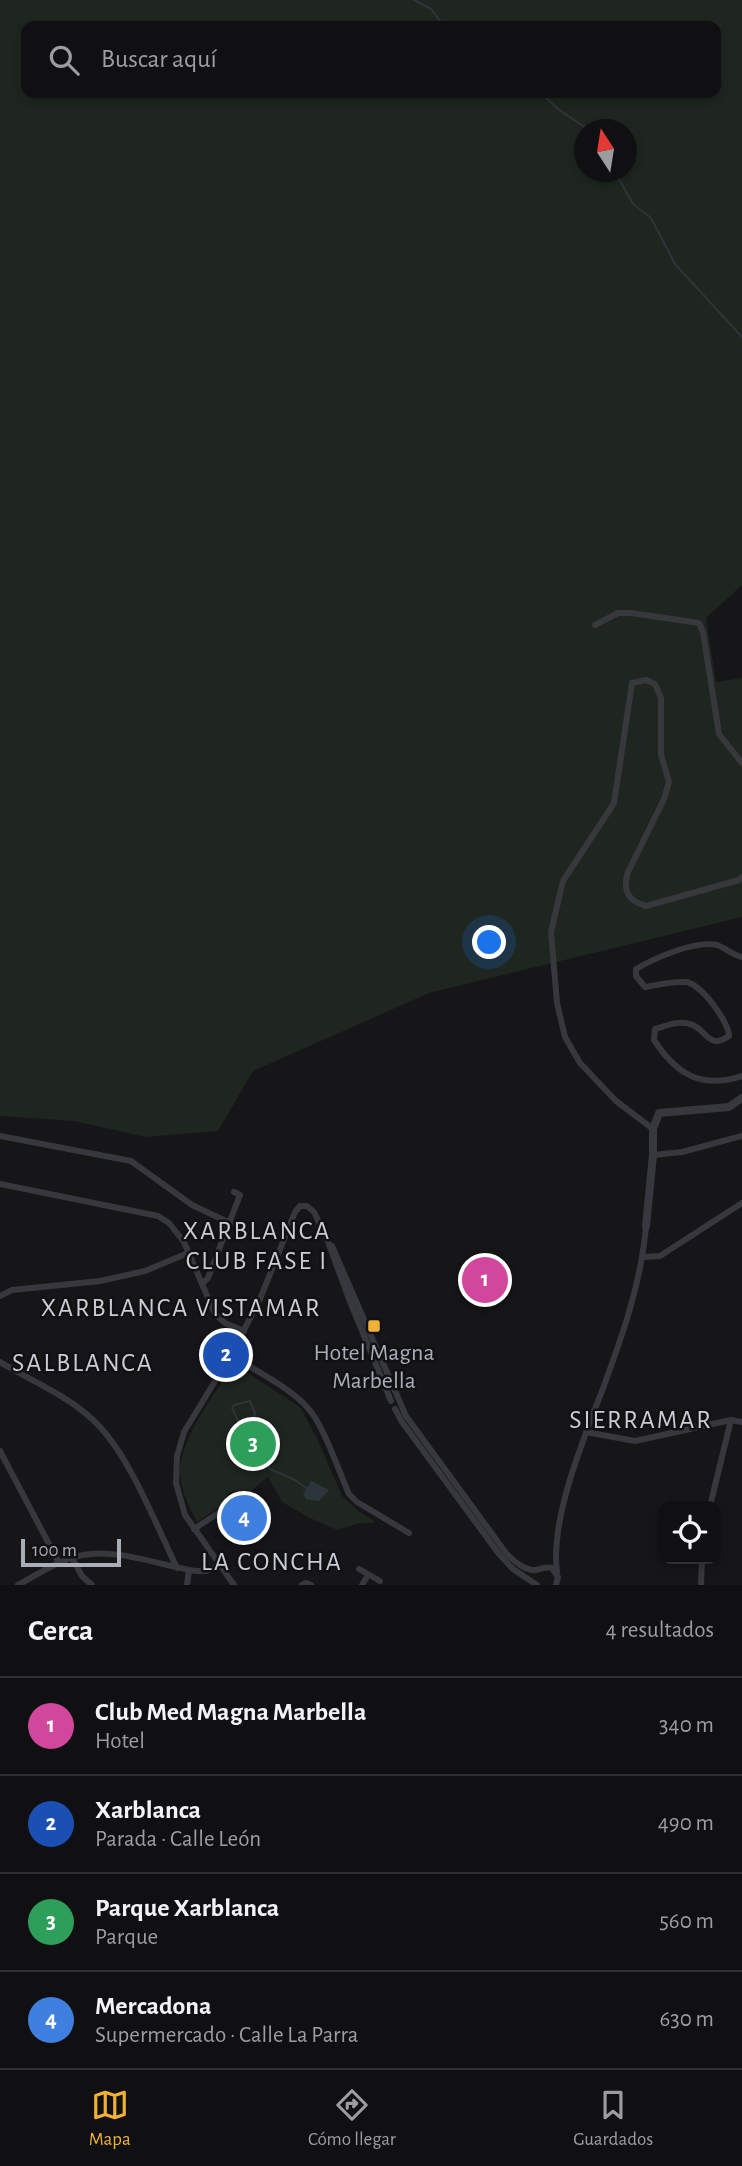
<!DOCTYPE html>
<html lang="es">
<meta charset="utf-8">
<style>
body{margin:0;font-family:"Alegreya Sans",sans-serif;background:#1e1e20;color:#f1f3f6}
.controls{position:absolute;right:21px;bottom:21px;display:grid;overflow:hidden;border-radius:14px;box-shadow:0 4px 10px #0003}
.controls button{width:63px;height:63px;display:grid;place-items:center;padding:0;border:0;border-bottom:2px solid #303032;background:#101012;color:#f1f3f6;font:35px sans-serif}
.compass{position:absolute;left:574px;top:119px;width:63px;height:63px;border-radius:50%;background:#101012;box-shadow:0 4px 10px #0003;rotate:348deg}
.scale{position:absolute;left:21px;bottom:18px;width:100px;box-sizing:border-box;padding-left:7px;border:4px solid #a8adb8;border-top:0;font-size:19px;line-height:24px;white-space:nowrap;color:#a8adb8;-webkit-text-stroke:5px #111113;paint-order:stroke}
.you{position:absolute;left:490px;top:943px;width:24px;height:24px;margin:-18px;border:5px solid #fff;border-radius:50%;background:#1a73e8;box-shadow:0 0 0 10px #1a73e833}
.badge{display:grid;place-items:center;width:46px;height:46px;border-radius:50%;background:#f2b134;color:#fff;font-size:23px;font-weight:700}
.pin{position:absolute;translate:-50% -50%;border:4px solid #fff;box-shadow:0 2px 7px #0006}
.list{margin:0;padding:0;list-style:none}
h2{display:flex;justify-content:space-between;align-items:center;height:91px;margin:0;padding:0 28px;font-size:30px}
h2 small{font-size:23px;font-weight:400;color:#9c9d9f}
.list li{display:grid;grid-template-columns:46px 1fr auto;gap:21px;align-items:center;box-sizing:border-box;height:98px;padding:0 28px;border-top:2px solid #303032}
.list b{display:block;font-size:26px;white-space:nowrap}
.list p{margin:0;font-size:23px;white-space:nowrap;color:#9c9d9f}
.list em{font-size:23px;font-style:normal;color:#9c9d9f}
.icon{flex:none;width:38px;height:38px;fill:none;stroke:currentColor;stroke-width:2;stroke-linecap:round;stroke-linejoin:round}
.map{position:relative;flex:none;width:742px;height:1585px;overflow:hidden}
.search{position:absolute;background:#101012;box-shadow:0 4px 10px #0003;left:21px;right:21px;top:21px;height:77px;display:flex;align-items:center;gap:18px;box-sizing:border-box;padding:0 24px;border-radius:14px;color:#9c9d9f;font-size:26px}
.sheet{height:483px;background:#101012}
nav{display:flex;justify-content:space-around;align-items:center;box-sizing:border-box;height:98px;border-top:2px solid #303032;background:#101012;font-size:19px;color:#9c9d9f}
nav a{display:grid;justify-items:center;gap:4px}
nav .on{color:#f2b134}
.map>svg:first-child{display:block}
.green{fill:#1e261f;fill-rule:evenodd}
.water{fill:#2c353c}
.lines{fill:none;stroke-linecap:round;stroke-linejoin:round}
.stream{stroke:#2c353c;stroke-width:2}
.minor{stroke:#37383d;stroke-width:6}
.tertiary{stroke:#37383d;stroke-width:8}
.poi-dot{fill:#f2b134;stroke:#111113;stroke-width:2.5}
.labels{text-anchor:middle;stroke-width:5;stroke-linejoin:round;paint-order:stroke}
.poi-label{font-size:24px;fill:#a8adb8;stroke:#111113}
.neighbourhood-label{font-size:26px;letter-spacing:2px;fill:#c9ccd4;stroke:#111113}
</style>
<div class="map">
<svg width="742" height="1585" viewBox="0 0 742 1585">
<rect width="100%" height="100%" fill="#161618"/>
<!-- green -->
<g class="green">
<path d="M0 0H742V585L706 618 716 682 742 678V917L429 993 253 1071 218 1131 146 1137 74 1121 0 1116ZM26 26H716V93H26ZM584 130H626V172H584Z"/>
<path d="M234 1364 300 1407 317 1438 342 1496 357 1510 374 1521 373 1523H360L337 1530 310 1518 282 1502 268 1477 247 1494 237 1491 228 1493 222 1505 197 1522C189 1507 182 1493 180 1476 178 1440 215 1394 234 1364Z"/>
</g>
<!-- water -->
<polygon class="water" points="311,1481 329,1490 319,1501 306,1499 303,1494"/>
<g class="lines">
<!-- stream -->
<g class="stream">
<polyline points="414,0 431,9 444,26"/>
<polyline points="541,93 558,109 589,130"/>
<polyline points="615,172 633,204 651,218 675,264 742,337"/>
<polyline points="249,1420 241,1423 238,1421 232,1408 234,1405 250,1401 255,1413 254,1417 249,1420 257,1442 257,1455 270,1469 295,1480 306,1488"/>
</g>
<!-- minor -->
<g class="minor">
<polyline points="595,625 618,613 631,613 699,623 703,632 719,734 742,763"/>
<path d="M742 957C732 955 726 948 717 945 695 940 655 958 636 969V976L645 987C657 985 672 981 685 982 700 982 729 1022 729 1036 707 1051 707 1028 690 1024 678 1020 666 1026 655 1029L654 1040C677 1075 701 1089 742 1076"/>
<path d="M653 1129 616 1101 580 1063 565 1037 557 1003 551 932 563 881 614 803 632 683 646 680 655 684 661 698V755L669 782 664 799 628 872C622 890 628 901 646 906L739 880 742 877"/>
<polyline points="0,1136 131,1161 192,1205 230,1223"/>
<polyline points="653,1155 682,1152 742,1136"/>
<polyline points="0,1184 158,1216 169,1223 184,1242 215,1314 225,1323 244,1331"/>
<path d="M332 1246 406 1416 506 1553C513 1560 524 1571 536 1570 542 1569 545 1566 552 1568L558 1577 556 1585"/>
<polyline points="643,1257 660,1256 742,1203"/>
<polyline points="202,1284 208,1278 240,1195 234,1192"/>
<polyline points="0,1296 12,1290 100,1281 145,1271 188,1253"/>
<path d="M231 1355C254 1370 289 1387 307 1407 324 1425 338 1470 349 1494L357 1502 409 1533"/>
<path d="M0 1362C30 1380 66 1395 92 1419 128 1451 155 1523 177 1568"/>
<polyline points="395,1409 402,1422 499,1554 513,1569 537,1585"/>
<polyline points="586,1432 635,1441 731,1420 742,1422"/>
<polyline points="0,1451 59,1563"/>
<polyline points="710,1506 731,1420"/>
<polyline points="194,1529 238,1500"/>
<polyline points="72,1558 82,1576 92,1585"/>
<polyline points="359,1569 380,1581"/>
<path d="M557 1572C550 1520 583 1440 602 1391 622 1337 641 1284 646 1226"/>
<path d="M18 1585C38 1574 60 1559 83 1555 116 1548 163 1566 196 1571H207L220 1565"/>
<polyline points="187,1585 189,1570"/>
<polyline points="234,1585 185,1515 176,1483 177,1456 184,1432 231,1355 260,1299 295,1212 300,1206 307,1206 314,1212 327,1239 349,1299 391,1401"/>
<polyline points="302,1585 306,1583 311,1585"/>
<polyline points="362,1585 368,1575"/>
<polyline points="701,1585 702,1559"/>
</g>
<!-- tertiary -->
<polyline class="tertiary" points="646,1226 653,1155 653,1129 659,1113 729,1107 742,1098"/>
</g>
<!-- markers -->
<rect class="poi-dot" x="367" y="1319" width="14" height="14" rx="3.5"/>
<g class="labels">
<!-- poi labels -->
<g class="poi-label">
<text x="374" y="1360">Hotel Magna<tspan x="374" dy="28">Marbella</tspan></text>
</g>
<!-- neighbourhood labels -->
<g class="neighbourhood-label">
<text x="257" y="1239">XARBLANCA<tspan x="257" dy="30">CLUB FASE I</tspan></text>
<text x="181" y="1316">XARBLANCA VISTAMAR</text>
<text x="83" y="1371">SALBLANCA</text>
<text x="641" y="1428">SIERRAMAR</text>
<text x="272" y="1570">LA CONCHA</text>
</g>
</g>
</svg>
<div class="controls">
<button><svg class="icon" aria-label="locate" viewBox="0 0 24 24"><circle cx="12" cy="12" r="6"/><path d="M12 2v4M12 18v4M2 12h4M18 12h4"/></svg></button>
</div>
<svg class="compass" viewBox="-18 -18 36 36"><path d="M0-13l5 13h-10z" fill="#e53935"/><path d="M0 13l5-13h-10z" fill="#9c9d9f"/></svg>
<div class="scale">100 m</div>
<div class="you"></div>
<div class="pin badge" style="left:485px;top:1280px;background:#d1479c">1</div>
<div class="pin badge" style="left:226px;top:1355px;background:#1a4fb4">2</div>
<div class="pin badge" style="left:253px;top:1444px;background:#2e9e5b">3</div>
<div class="pin badge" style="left:244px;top:1518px;background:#3f7fe0">4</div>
<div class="search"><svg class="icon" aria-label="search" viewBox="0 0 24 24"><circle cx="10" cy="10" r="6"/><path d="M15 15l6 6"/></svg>Buscar aquí</div>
</div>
<section class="sheet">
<h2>Cerca<small>4 resultados</small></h2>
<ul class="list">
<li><span class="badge" style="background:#d1479c">1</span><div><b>Club Med Magna Marbella</b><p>Hotel</p></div><em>340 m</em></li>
<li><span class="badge" style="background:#1a4fb4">2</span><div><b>Xarblanca</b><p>Parada · Calle León</p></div><em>490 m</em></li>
<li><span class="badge" style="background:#2e9e5b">3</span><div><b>Parque Xarblanca</b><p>Parque</p></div><em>560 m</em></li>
<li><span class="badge" style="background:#3f7fe0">4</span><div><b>Mercadona</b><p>Supermercado · Calle La Parra</p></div><em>630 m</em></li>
</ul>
</section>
<nav>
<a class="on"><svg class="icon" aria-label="map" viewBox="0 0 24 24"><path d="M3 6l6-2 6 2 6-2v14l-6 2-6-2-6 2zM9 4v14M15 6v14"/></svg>Mapa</a>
<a><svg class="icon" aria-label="directions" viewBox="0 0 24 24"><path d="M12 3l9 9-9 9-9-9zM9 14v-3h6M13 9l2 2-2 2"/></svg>Cómo llegar</a>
<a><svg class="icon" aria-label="saved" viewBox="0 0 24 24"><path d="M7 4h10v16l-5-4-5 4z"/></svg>Guardados</a>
</nav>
